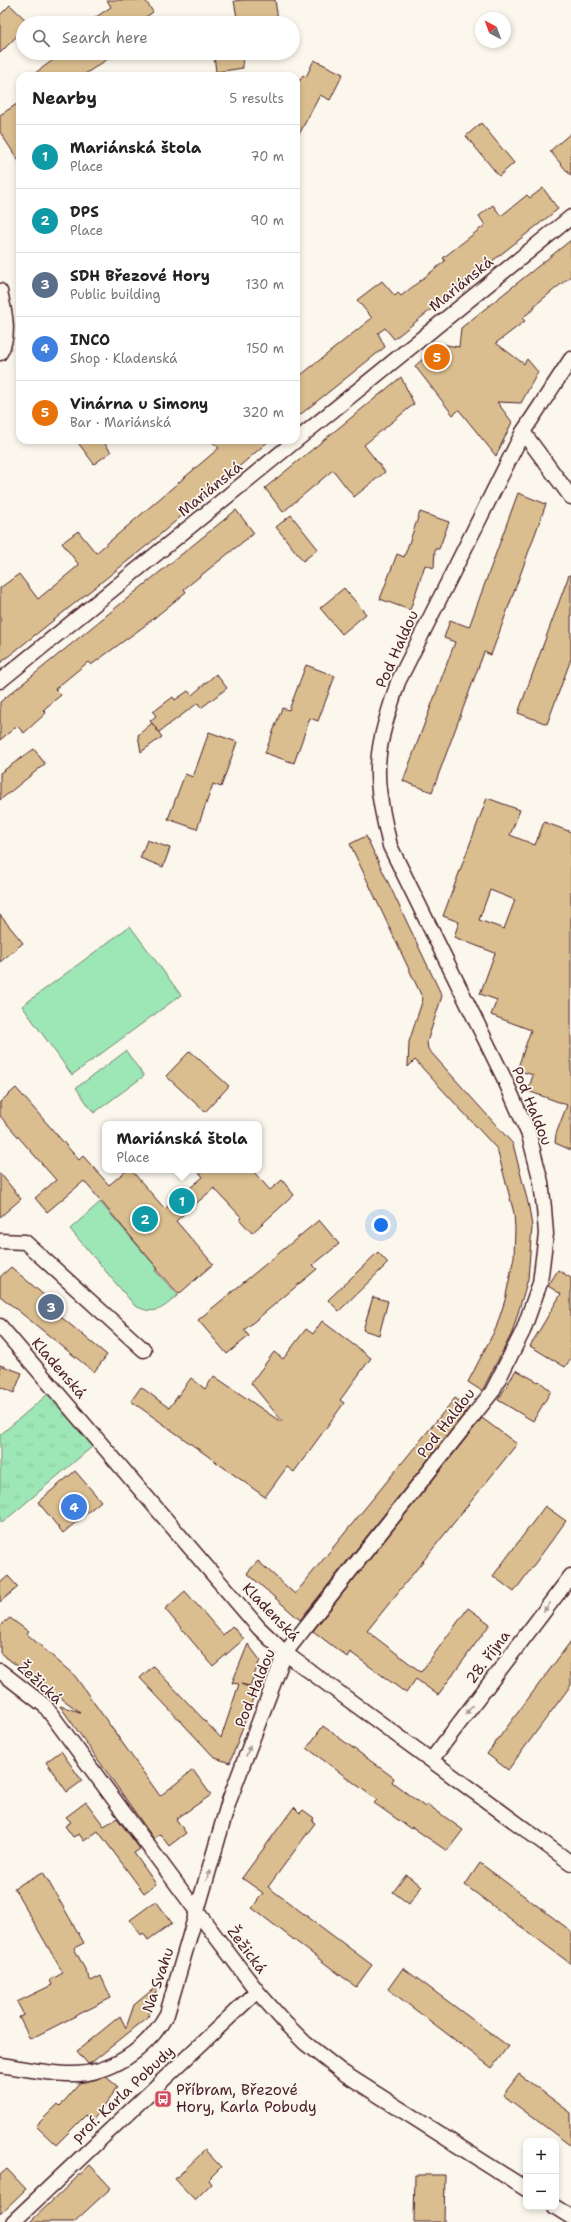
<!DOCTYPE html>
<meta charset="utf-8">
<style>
body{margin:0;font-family:"Shantell Sans",sans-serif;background:#f2f2f2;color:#222}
.controls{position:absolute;right:12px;bottom:12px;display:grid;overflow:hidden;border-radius:8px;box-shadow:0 2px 6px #0003}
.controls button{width:36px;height:36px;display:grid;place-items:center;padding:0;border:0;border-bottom:1px solid #e0e0e0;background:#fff;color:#222;font:20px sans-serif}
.compass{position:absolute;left:475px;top:12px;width:36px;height:36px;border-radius:50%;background:#fff;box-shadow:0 2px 6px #0003;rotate:319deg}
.you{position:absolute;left:381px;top:1225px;width:14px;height:14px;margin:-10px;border:3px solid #fff;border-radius:50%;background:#1a73e8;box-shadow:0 0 0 6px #1a73e833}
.badge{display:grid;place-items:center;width:26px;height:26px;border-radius:50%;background:#2563eb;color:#fff;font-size:13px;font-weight:700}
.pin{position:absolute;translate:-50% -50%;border:2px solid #fff;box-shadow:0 1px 4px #0006}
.popup{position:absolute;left:102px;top:1121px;width:160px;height:52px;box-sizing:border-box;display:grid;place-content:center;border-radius:8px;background:#fff;filter:drop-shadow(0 1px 3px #0005);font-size:13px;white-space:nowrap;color:#767676}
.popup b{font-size:15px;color:#222}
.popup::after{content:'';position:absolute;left:50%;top:100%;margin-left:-8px;border:8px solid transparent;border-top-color:#fff}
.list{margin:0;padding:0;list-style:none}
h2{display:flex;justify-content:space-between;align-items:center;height:52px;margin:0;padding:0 16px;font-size:17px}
h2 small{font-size:13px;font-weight:400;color:#767676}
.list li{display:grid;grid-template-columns:26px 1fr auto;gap:12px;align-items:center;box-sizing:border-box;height:64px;padding:0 16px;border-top:1px solid #e0e0e0}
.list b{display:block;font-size:15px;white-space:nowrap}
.list p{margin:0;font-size:13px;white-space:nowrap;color:#767676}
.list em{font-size:13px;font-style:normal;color:#767676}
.icon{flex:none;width:22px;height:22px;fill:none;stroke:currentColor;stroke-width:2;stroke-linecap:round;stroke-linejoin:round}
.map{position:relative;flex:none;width:571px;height:2222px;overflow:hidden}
.search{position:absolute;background:#fff;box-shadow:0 2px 6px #0003;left:16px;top:16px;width:284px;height:44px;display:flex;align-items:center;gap:10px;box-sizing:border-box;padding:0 14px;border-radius:22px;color:#767676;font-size:15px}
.panel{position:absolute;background:#fff;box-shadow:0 2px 6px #0003;left:16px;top:72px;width:284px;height:372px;border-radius:12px}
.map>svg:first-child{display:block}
.grass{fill:#9de6b5;stroke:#748270}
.park{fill:url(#park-tufts);stroke:#748270}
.building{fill:#dabe8f;stroke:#4a1f2b;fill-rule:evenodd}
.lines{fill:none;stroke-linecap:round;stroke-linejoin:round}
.minor-casing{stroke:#4a1f2b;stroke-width:17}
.minor{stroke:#fbf7ec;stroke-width:14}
.oneway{fill:#ab9695}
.labels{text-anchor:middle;stroke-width:3.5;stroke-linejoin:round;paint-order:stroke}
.street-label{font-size:15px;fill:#4a1f2b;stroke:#fbf7ec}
.poi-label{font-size:15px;fill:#4a1f2b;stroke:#fbf7ec;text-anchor:start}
</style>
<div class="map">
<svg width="571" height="2222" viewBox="0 0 571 2222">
<defs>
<pattern id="park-tufts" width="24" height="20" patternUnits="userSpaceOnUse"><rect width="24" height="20" fill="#9de6b5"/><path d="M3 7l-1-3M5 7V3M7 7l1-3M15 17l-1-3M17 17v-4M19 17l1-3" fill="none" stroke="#89c59c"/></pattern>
</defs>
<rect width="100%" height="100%" fill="#fbf7ec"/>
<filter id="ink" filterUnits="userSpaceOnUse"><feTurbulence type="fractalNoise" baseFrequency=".025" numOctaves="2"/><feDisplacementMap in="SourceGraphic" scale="8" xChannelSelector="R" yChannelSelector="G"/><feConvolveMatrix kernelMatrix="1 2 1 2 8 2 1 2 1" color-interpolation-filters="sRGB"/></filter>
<g filter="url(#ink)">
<!-- grass -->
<g class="grass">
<polygon points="130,926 181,995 72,1075 22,1006"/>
<polygon points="126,1051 144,1076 94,1113 76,1088"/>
<path d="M100 1202 157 1268 155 1271 178 1295C162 1309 156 1316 135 1306L70 1229Z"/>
</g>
<!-- park -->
<polygon class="park" points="48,1394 93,1446 2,1523 0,1521 0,1435"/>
<!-- building -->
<g class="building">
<polygon points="107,0 145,0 153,12 137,23 87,23 111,7"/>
<polygon points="243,0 275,0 278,20 238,23 234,1"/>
<polygon points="10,5 29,23 23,23 23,30 0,53 0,15"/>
<polygon points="63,53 117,53 82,76 31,76"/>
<polygon points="227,53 242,53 243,68 216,72 214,55"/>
<polygon points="314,60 343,74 330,100 320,95 296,140 296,87 303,75 306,77"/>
<polygon points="20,102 20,163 0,132 0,115"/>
<polygon points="481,123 514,163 499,176 466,136"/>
<polygon points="571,133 571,176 550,151"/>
<polygon points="543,188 558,209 394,339 385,328 378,333 385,347 296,418 296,379 372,318 357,300 382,281 395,296 398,293 401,296 445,261 443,258 485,225 479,216 493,205 501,216 527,195 530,198"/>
<polygon points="571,240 571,276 534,306 535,308 522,318 525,321 496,343 524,364 527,359 538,372 521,403 497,402 512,422 496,456 459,410 453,415 415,366 440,344 459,347 461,328"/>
<polygon points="401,377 414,404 364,445 385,472 354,497 333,470 283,512 265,488"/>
<polygon points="76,440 102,440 111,452 94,464"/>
<polygon points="210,440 270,440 149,544 0,663 0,588 19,574 38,599 79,565 62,543 78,531 96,553 219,448"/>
<polygon points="518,493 546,504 491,655 484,652 432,792 403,781 455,642 444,638 450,620 469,627"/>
<polygon points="236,510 254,533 184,589 186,592 143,627 91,665 88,662 55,689 61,695 43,710 46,713 24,733 17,726 0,740 0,702"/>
<polygon points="420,512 449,522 439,549 435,549 434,568 425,565 410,610 380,599 397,554 404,557"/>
<polygon points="291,515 318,549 303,561 276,527"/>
<polygon points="569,575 571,575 571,659 547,724 518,713"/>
<polygon points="344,588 366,614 342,634 320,608"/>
<polygon points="306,665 335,676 318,721 310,718 294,763 265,753 282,708 289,710"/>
<polygon points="216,674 227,688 201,708 198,703 159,732 150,721 156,716 153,712 173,697 175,700 188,691 192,695"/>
<polygon points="152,723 162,737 141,752 138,735"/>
<polygon points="209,732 237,742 221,787 213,784 197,829 168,819 185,774 193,777"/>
<polygon points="34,749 45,764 0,800 0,773"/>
<path d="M487 798 520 810 510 835 535 845 544 822 571 832V1150L555 1143 556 1134 567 1105 528 1091 533 1075 517 1070 531 1030 491 1015 497 1000 480 994 495 953 454 937 459 922 443 916ZM490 890 515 900 504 929 479 920Z"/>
<polygon points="366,836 442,996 427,1042 428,1049 513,1144 529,1207 532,1227 528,1279 512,1333 482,1391 468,1382 496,1328 505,1300 514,1257 515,1229 514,1213 497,1149 415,1060 408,1067 409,1042 423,999 350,844"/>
<polygon points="147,840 170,848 163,867 140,858"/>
<polygon points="0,915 23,943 0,962"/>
<polygon points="190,1051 229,1086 205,1112 166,1076"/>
<polygon points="16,1088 79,1160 83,1156 109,1185 127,1170 131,1170 165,1209 203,1177 197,1170 252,1170 270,1190 282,1180 294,1195 252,1233 240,1220 242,1218 214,1188 176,1221 213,1264 179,1294 156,1270 158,1269 84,1181 47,1212 35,1198 56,1180 0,1116 0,1102"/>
<polygon points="0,1173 21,1199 0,1217"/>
<polygon points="319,1220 339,1244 313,1265 317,1269 244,1330 249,1336 227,1354 198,1320"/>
<polygon points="378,1252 388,1263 339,1311 328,1300"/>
<polygon points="11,1267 52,1302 49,1307 107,1355 94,1372 0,1296 0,1277"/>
<polygon points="558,1270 571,1278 571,1358 565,1367 530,1346 561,1294 548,1286"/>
<polygon points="373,1297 388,1301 379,1335 363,1330"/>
<polygon points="322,1321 371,1358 340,1400 344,1403 294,1472 287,1467 265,1497 131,1401 141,1387 169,1408 191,1378 205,1389 214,1376 281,1422 282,1421 251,1383 274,1352 283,1359 306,1329 313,1334"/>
<polygon points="0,1365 22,1373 14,1393 0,1387"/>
<polygon points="516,1370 538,1382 539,1381 551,1391 533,1421 498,1400"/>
<polygon points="455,1398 469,1408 300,1620 247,1573 258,1561 295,1594"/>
<polygon points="482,1418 517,1444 367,1631 421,1672 468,1608 490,1624 438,1695 416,1679 406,1693 350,1652 347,1657 313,1631"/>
<polygon points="75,1471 101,1501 63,1533 38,1502"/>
<polygon points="545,1506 566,1521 514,1592 493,1576"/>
<polygon points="8,1576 18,1587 0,1602 0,1583"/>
<polygon points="185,1591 223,1635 232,1626 244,1639 213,1666 165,1609"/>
<polygon points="10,1618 29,1632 27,1634 75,1676 160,1796 193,1770 211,1795 176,1819 186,1833 169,1846 160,1834 154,1839 60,1706 80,1712 0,1653 0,1626"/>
<polygon points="571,1641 571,1685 508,1770 487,1754"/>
<polygon points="248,1644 260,1660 250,1686 241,1684 256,1690 230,1763 215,1758 140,1678 153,1666 221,1738 239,1684 232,1683"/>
<polygon points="323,1726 394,1778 392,1782 425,1807 427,1804 463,1830 447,1851 412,1827 411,1829 374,1803 377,1800 307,1748"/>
<polygon points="61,1751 82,1781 67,1792 46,1762"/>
<polygon points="86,1802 104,1826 117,1818 140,1849 134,1853 156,1884 144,1893 98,1831 84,1841 79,1834 73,1837 65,1826 71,1822 66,1817"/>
<polygon points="294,1807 300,1813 303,1810 314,1818 312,1821 315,1823 268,1887 372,1965 356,1987 252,1908 263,1893 242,1878"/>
<polygon points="480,1863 571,1931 571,1964 465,1885"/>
<polygon points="43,1872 84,1943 74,1948 91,1981 101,1976 111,1998 30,2039 19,2017 24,2015 17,2002 52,1985 50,1980 63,1973 14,1888"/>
<polygon points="406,1875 422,1886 409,1904 393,1892"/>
<polygon points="156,1901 172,1923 148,1940 143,1933 141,1935 130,1920"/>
<polygon points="403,1968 508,2046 492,2068 388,1989"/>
<polygon points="158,1985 148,2017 91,2063 88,2064 77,2051 120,2016 126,2028 134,2005"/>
<polygon points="519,2074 571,2113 571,2146 503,2095"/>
<polygon points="106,2077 117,2086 110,2099 92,2121 86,2115 56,2145 36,2126 58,2104 60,2106 80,2083"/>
<polygon points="205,2150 221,2167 208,2180 211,2184 195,2200 175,2179"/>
<polygon points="90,2165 111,2188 99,2199 74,2222 30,2222"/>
<polygon points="7,2169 26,2189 0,2214 0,2175"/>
<polygon points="415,2175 445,2175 444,2222 414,2222"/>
</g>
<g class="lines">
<defs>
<g id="minor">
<path d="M0 291C4 311 11 333 0 353"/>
<polyline points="523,432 571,497"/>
<polyline points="0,681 571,217"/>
<polyline points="0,1241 25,1242 144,1350"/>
<polyline points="0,1326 259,1628 285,1653 571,1863"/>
<polyline points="0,1671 45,1706 198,1913 257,1991 286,2024 305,2043 342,2072 526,2189"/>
<polyline points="432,1759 571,1576"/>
<path d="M0 2065C22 2068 45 2073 67 2074 110 2076 147 2050 167 2014L229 1801 285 1653 492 1392 523 1331 540 1283 546 1234 544 1208 541 1182 529 1135 504 1078 390 846C385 823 378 798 378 774 377 743 389 711 398 682L523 432 571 359"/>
<polyline points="555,2207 571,2217"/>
<polyline points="13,2222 257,1991"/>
</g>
</defs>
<!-- minor casing -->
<use href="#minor" class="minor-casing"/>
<!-- minor -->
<use href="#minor" class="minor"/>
</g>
<!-- one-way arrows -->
<defs><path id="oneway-solid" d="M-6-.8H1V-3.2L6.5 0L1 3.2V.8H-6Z"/></defs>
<g class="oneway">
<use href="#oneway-solid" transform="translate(547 1607) rotate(127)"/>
<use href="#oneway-solid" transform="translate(469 1710) rotate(127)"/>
<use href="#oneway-solid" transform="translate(248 1751) rotate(-69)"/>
<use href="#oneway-solid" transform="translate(208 1875) rotate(-74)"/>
</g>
</g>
<!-- icons -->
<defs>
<symbol id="bus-square" viewBox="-11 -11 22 22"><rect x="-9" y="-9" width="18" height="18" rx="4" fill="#d1495b" stroke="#fbf7ec"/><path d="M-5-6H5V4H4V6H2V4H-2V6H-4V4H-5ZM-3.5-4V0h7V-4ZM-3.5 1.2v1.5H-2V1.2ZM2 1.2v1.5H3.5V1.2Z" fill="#fff"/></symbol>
</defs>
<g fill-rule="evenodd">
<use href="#bus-square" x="153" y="2089" width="20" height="20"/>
</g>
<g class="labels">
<!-- street labels -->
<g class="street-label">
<text transform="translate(461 284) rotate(-39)" y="5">Mariánská</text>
<text transform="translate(210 489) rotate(-39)" y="5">Mariánská</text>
<text transform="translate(397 649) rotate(-66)" y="5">Pod Haldou</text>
<text transform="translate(532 1106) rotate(68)" y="5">Pod Haldou</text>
<text transform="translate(59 1368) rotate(49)" y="5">Kladenská</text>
<text transform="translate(446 1423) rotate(-52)" y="5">Pod Haldou</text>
<text transform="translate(271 1612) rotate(46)" y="5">Kladenská</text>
<text transform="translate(488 1657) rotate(-53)" y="5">28. října</text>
<text transform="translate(40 1683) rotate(42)" y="5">Žežická</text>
<text transform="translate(255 1688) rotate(-68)" y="5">Pod Haldou</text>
<text transform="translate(247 1950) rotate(53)" y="5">Žežická</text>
<text transform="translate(158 1980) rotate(-71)" y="5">Na Svahu</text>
<text transform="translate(123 2094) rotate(-43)" y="5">prof. Karla Pobudy</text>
</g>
<!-- poi labels -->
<g class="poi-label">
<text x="176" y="2095">Příbram, Březové<tspan x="176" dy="17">Hory, Karla Pobudy</tspan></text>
</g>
</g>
</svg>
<div class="controls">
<button>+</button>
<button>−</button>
</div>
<svg class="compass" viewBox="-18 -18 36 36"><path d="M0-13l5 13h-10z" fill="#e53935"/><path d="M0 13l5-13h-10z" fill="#767676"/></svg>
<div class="you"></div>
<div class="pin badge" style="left:182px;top:1201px;background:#0f9aa8">1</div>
<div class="popup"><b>Mariánská štola</b>Place</div>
<div class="pin badge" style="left:145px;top:1219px;background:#0f9aa8">2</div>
<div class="pin badge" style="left:51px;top:1307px;background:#5c6f8a">3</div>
<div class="pin badge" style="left:74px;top:1507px;background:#3f7fe0">4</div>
<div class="pin badge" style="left:437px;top:357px;background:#e8710a">5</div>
<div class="search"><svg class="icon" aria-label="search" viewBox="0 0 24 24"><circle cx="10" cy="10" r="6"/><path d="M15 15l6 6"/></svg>Search here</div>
<section class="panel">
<h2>Nearby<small>5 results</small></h2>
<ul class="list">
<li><span class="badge" style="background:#0f9aa8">1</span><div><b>Mariánská štola</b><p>Place</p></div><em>70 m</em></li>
<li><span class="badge" style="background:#0f9aa8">2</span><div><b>DPS</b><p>Place</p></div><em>90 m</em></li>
<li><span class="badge" style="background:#5c6f8a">3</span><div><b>SDH Březové Hory</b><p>Public building</p></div><em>130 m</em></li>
<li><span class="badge" style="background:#3f7fe0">4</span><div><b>INCO</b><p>Shop · Kladenská</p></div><em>150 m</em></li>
<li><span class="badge" style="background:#e8710a">5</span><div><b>Vinárna u Simony</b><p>Bar · Mariánská</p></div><em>320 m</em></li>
</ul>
</section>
</div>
